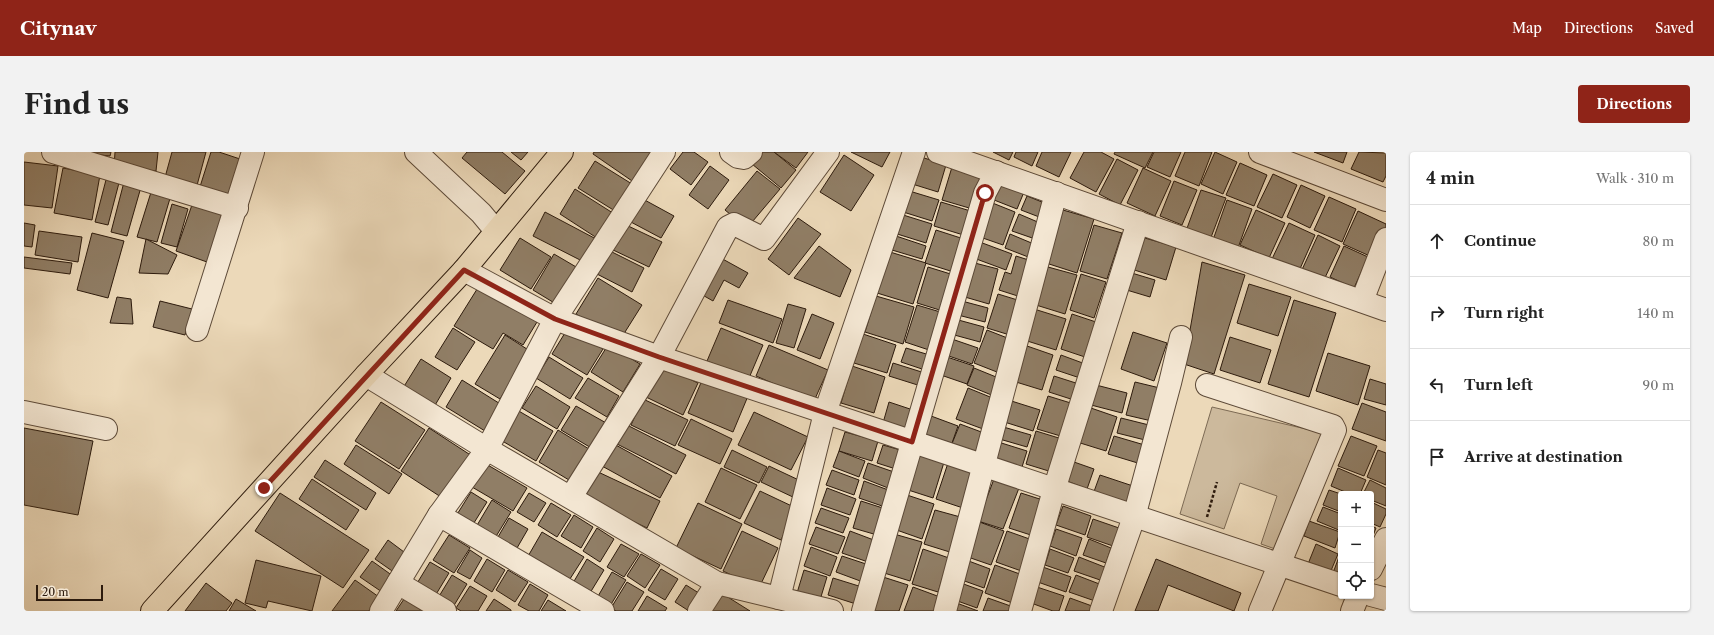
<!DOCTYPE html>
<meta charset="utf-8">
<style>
body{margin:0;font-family:"Libre Caslon Text",serif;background:#f2f2f2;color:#222}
.controls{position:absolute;right:12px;bottom:12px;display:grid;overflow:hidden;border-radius:4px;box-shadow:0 1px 3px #0004}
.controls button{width:36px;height:36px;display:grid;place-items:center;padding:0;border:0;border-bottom:1px solid #e0e0e0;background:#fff;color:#222;font:20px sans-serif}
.scale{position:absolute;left:12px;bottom:10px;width:67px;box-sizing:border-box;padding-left:4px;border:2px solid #2d1b0d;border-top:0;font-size:11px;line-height:14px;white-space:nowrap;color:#2d1b0d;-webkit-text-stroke:3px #f3e6d2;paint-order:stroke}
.stop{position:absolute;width:12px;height:12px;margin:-9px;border:3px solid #8f2418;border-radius:50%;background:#fff}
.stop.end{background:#8f2418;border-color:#fff;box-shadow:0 1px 4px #0008}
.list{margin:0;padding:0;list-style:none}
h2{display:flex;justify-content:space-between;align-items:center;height:52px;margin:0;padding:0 16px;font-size:17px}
h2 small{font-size:13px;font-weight:400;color:#767676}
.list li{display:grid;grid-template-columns:26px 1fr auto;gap:12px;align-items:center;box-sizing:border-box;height:72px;padding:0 16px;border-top:1px solid #e0e0e0}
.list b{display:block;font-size:15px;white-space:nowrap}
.list em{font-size:13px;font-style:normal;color:#767676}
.icon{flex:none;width:22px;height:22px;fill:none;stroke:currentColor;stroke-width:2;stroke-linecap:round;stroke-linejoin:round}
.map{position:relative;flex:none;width:1362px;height:459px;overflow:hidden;border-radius:4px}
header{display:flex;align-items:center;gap:24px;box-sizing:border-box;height:56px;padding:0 20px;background:#8f2418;color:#fff}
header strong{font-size:19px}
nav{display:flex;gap:22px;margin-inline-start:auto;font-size:14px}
.intro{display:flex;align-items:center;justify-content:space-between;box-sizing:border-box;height:96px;padding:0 24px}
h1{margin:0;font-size:28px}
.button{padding:10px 18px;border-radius:4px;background:#8f2418;color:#fff;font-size:14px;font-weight:700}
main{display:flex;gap:24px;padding:0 24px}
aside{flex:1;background:#fff;border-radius:4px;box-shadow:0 1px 3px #0004}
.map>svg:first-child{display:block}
.green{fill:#ccb99c;stroke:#7c6a54}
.building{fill:#907e66;stroke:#2d1b0d}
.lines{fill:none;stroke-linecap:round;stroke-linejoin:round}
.minor-casing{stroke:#5d4a38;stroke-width:24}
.major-casing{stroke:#2d1b0d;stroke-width:24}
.path{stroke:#2d1b0d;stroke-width:2.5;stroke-dasharray:3 2;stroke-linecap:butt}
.minor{stroke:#f3e6d2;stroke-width:22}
.major{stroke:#ecd9b9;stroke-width:22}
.route{stroke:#8f2418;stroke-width:5}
</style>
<header>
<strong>Citynav</strong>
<nav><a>Map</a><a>Directions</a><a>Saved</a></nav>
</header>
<div class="intro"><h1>Find us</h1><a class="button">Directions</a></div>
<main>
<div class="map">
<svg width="1362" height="459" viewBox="0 0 1362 459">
<rect width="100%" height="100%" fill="#ecd9b9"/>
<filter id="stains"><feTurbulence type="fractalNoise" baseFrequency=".005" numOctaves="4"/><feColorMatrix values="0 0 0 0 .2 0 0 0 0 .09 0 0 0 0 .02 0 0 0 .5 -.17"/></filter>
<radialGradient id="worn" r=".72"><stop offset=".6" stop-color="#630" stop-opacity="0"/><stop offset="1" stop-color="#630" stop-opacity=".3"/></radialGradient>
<!-- green -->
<polygon class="green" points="1188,255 1299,281 1254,398 1237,392 1253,344 1216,331 1200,377 1156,362"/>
<!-- building -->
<g class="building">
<polygon points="48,0 87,0 86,4"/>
<polygon points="91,0 134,0 132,19 90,15"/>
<polygon points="148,0 182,0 172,37 140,29"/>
<polygon points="187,0 195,0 216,7 203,50 174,41"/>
<polygon points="443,0 478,0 501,19 481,42 438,6"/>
<polygon points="487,0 504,0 497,8"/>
<polygon points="570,0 633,0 611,31 569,2"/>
<polygon points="659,0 670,0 684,10 667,33 646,17"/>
<polygon points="738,0 750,0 772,18 757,36 728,12"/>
<polygon points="750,0 784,0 772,16"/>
<polygon points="827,0 866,0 858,15"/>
<polygon points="969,0 989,0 985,8"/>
<polygon points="992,0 1014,0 1008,14 990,5"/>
<polygon points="1018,0 1047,0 1035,25 1012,14"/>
<polygon points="1060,0 1077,0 1090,7 1072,40 1046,26"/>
<polygon points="1091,0 1129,0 1121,16 1090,2"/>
<polygon points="1130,0 1157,0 1146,25 1123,15"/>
<polygon points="1161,0 1188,0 1175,34 1151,24"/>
<polygon points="1191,0 1213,10 1199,42 1177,32"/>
<polygon points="1290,0 1323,0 1319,11"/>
<polygon points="1335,0 1362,1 1362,24 1359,30 1327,17"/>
<polygon points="820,3 850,23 827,59 796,40"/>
<polygon points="894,4 922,13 914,40 885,31"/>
<polygon points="1093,7 1114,18 1096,53 1075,42"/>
<polygon points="571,9 608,32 591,59 554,36"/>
<polygon points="0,10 34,14 28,56 0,53"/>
<polygon points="1216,11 1243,23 1230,54 1202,43"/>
<polygon points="686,14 705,28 684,57 665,43"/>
<polygon points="928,15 962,26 952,58 918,48"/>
<polygon points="39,16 76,23 68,68 30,61"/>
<polygon points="1119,16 1147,29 1131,64 1103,51"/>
<polygon points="733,19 756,37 723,76 701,58"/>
<polygon points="1249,22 1273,33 1258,66 1233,55"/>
<polygon points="83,24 96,27 84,73 71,70"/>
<polygon points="1150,29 1173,38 1158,73 1136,64"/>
<polygon points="100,30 117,35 103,84 87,80"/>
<polygon points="972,30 1000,40 993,57 965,46"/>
<polygon points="1277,33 1301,44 1286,76 1263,65"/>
<polygon points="128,37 147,43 133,90 113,85"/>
<polygon points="551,37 592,63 576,88 536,62"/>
<polygon points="882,38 915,48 908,69 876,59"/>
<polygon points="1177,38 1202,46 1186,88 1162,79"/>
<polygon points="1003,44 1028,54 1023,68 997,58"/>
<polygon points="1305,45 1332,57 1318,90 1290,78"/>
<polygon points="617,46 650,64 637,86 605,69"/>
<polygon points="1203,48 1228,57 1214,96 1189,88"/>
<polygon points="169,50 202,61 183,110 152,99"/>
<polygon points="917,50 953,61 946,85 910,74"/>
<polygon points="966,50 991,60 979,93 953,84"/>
<polygon points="148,52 164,57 153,95 137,91"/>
<polygon points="1039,58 1070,67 1053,121 1022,111"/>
<polygon points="1232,58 1261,71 1245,106 1216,93"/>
<polygon points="1334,59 1362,72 1362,76 1348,105 1319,92"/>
<polygon points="521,60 574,88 562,111 509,84"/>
<polygon points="876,62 908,72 902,91 870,81"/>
<polygon points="995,62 1023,74 1017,89 988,79"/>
<polygon points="774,66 797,82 765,123 744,107"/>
<polygon points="0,71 11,73 8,95 0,94"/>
<polygon points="1265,71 1291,83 1275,119 1248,107"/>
<polygon points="600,72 638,90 625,115 587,97"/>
<polygon points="1070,73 1098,81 1083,127 1056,119"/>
<polygon points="912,78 946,89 936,122 901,111"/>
<polygon points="15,79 58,85 54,110 11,103"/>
<polygon points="68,81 100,89 84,146 53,138"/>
<polygon points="986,82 1017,95 1012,108 981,96"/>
<polygon points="1294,83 1316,94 1298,132 1276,122"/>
<polygon points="872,84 902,94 898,107 868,98"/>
<polygon points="1114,84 1152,95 1142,128 1104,116"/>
<polygon points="496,86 527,105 507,137 476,118"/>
<polygon points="122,87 153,103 144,122 115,121"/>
<polygon points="953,89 988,102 982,118 947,105"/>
<polygon points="795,94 827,118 816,145 770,126"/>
<polygon points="1320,94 1344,105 1330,136 1306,125"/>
<polygon points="584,98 620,116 608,140 571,121"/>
<polygon points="866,100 902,111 889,152 853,141"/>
<polygon points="530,102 559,119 537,155 509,138"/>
<polygon points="992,104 1011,110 1000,146 975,138 981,120 987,122"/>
<polygon points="0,105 48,111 46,122 0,116"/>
<polygon points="695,105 724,121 715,136 700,128 689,149 675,141"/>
<polygon points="943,109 974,117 965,152 934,143"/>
<polygon points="1178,110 1221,123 1190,222 1160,212"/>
<polygon points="904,115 933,124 922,160 893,151"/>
<polygon points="1024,115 1053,123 1041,162 1012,153"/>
<polygon points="1101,119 1131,128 1126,145 1096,136"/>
<polygon points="1057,122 1082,130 1070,166 1046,158"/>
<polygon points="574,126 618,153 596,188 552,162"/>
<polygon points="1225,132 1267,145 1254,184 1213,171"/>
<polygon points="455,134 513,170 499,193 479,181 469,197 430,174"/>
<polygon points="974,142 1000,150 989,184 963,176"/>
<polygon points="852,144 890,155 879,192 841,180"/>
<polygon points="93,145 107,147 109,172 86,171"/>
<polygon points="704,148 758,167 749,191 695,171"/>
<polygon points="934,148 964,156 961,170 930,162"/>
<polygon points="1270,148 1312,161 1285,245 1244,232"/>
<polygon points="136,149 168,157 161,183 129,175"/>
<polygon points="764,152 782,157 770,196 752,191"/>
<polygon points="893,153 923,162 911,200 881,190"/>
<polygon points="1010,157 1042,167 1032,198 1000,188"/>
<polygon points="788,162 810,171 796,207 773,198"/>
<polygon points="1048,162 1081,173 1070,208 1037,197"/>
<polygon points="927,166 960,175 956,190 923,181"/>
<polygon points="429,176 451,190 433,218 411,205"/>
<polygon points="544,176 579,197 563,223 528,202"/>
<polygon points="697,176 739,193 725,226 683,209"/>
<polygon points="963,178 991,189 978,222 950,211"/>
<polygon points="1109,180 1143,191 1130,229 1097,217"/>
<polygon points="839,182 872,193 863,221 830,211"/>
<polygon points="481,183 506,199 476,247 451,232"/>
<polygon points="922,185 954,196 948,212 916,201"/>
<polygon points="1206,185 1247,198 1236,231 1196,218"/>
<polygon points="584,193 616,212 599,240 567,220"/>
<polygon points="745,193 804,218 790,249 732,224"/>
<polygon points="1003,194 1029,203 1018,238 992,230"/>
<polygon points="882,196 909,204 904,219 877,210"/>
<polygon points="1304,201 1346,214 1334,253 1292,239"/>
<polygon points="917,203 950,214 943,232 911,221"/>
<polygon points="1037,203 1064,213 1059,227 1032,218"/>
<polygon points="525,205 559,226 546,247 512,226"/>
<polygon points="397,207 427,226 410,255 379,236"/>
<polygon points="869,211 904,222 900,235 865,224"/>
<polygon points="637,214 674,231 659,263 622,245"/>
<polygon points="828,214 861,225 850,261 817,251"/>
<polygon points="950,216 977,227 970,244 943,233"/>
<polygon points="1030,224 1058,233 1053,249 1025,240"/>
<polygon points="564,226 595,244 583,265 551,246"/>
<polygon points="679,226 724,244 709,280 664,261"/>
<polygon points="1346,227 1362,232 1362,253 1340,247"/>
<polygon points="438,228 478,253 461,279 422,255"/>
<polygon points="1111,230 1140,237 1132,270 1102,263"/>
<polygon points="1072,233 1103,241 1098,261 1067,253"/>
<polygon points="512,234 546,255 533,277 498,256"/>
<polygon points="944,236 971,247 959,277 932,267"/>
<polygon points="1024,244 1050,252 1040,285 1013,277"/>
<polygon points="619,247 664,268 651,294 607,273"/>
<polygon points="981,247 1016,258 1009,279 974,268"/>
<polygon points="357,250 401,278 375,317 331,289"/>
<polygon points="865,250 895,260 888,280 859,271"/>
<polygon points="1338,251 1362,260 1362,289 1328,277"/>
<polygon points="552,254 584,272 569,297 537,278"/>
<polygon points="1064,255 1093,265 1082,299 1053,290"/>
<polygon points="493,258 529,279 512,309 475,287"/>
<polygon points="730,260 784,285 767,318 714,293"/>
<polygon points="899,261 934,274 927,294 892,281"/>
<polygon points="1097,266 1129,274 1125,289 1093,281"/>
<polygon points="667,267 708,287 696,312 654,293"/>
<polygon points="936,272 960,281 952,304 927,294"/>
<polygon points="603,273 662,303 652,322 593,292"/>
<polygon points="976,274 1007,283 1003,295 972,286"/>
<polygon points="0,276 69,289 54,363 0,353"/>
<polygon points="405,276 448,304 420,347 377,319"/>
<polygon points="534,278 565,297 545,328 515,310"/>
<polygon points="1012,279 1038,287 1028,320 1002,312"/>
<polygon points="821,280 854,289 848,309 815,299"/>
<polygon points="1090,284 1124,294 1117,312 1084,302"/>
<polygon points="1327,284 1353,294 1340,324 1314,314"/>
<polygon points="971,289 1003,299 998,315 966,305"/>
<polygon points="590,292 648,324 636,346 578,314"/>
<polygon points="332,293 378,322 365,342 320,312"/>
<polygon points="859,293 880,299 875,318 853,311"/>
<polygon points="708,298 743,315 735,331 700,315"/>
<polygon points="890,298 921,307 909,346 878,336"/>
<polygon points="1354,298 1362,301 1362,333 1343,325"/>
<polygon points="815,299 841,309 835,325 809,315"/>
<polygon points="301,308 352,341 342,358 290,325"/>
<polygon points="1050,310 1070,317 1063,337 1043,329"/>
<polygon points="844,311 870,320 864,336 839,326"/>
<polygon points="924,311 951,319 939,356 912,347"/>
<polygon points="462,312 503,336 489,359 448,335"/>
<polygon points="745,314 779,330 771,346 737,330"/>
<polygon points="697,316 733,333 716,367 681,350"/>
<polygon points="1314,316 1342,328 1336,342 1326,342 1307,334"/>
<polygon points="808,318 835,328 830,343 802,333"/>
<polygon points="572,319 636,349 623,376 559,345"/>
<polygon points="1076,323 1115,336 1107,358 1068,345"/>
<polygon points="288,327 335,358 322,378 275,347"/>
<polygon points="970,327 995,336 979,377 954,369"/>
<polygon points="1346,328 1362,336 1362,354 1347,348 1347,342 1339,342"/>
<polygon points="840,329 867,339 861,355 835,346"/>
<polygon points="803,336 832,347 826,363 797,353"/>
<polygon points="1305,338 1317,342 1317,360 1299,353"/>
<polygon points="736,339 772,356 757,388 720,371"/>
<polygon points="447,340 463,350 448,374 432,364"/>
<polygon points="256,341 345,398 319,436 231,379"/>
<polygon points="505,341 522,351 510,370 493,360"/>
<polygon points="997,341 1025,350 1013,385 985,376"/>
<polygon points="880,342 910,352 898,387 867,376"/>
<polygon points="468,348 487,360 471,386 452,375"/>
<polygon points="837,349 868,359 860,385 829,376"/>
<polygon points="1347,350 1362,357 1362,362 1356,375 1347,371"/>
<polygon points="527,351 547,363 533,385 514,373"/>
<polygon points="674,351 718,372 697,417 652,396"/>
<polygon points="1039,354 1067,364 1061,383 1032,373"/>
<polygon points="1299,355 1317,362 1317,379 1293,369"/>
<polygon points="797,356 825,366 819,381 791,371"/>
<polygon points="911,358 940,366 929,401 900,392"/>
<polygon points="550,363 569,375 557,396 537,384"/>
<polygon points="485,366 504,377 493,396 474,385"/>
<polygon points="1069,367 1095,376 1089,394 1063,385"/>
<polygon points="950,368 980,379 967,413 938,403"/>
<polygon points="1285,369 1316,380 1311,396 1280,384"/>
<polygon points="1347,374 1352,376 1347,389"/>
<polygon points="792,375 821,385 814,402 785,392"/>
<polygon points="573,376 590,387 576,410 559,399"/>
<polygon points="1032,377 1058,386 1052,404 1026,394"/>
<polygon points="718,379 754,396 735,436 699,419"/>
<polygon points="826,379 855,390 847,411 818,401"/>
<polygon points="983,379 1014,390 1003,421 972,410"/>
<polygon points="518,380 560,405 544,430 503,406"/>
<polygon points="870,382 898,390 886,429 857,420"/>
<polygon points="425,383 446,396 430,421 409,408"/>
<polygon points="1065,387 1087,396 1082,411 1059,403"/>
<polygon points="364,388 384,403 371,421 351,407"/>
<polygon points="597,392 615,402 600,425 583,415"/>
<polygon points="1292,392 1314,402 1306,421 1284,412"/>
<polygon points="787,395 813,405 806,424 780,414"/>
<polygon points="899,397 925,406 914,440 888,432"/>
<polygon points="1026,397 1050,406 1044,421 1021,413"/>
<polygon points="446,398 458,406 446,427 433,420"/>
<polygon points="617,402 636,413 621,436 603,424"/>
<polygon points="1316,402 1317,403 1317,424 1309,421"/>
<polygon points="818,404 845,413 839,430 812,420"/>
<polygon points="1055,405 1083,416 1079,429 1050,419"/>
<polygon points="463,407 481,418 468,440 450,429"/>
<polygon points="563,407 580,418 566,441 549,431"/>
<polygon points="1132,407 1217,441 1210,459 1144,433 1134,459 1111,459"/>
<polygon points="232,408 297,424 288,459 244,449 242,456 221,451"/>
<polygon points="942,408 966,417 960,436 935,427"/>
<polygon points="348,409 369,424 358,440 336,425"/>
<polygon points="406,410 425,421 411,444 392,433"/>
<polygon points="971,413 1004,425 994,453 961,441"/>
<polygon points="1016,414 1047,425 1042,440 1011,429"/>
<polygon points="637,417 654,427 641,448 624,438"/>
<polygon points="484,418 504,430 491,450 472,438"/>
<polygon points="780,418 803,425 796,448 773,441"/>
<polygon points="588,420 602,428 586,454 573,446"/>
<polygon points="428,423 443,432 429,455 414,446"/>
<polygon points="1052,423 1078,433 1071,449 1045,440"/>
<polygon points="856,424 884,433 875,459 845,459"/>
<polygon points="809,426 838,435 832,452 804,443"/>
<polygon points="331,428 355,445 345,459 308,459"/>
<polygon points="603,430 620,440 608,459 592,459 587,456"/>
<polygon points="934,430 959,439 953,456 928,447"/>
<polygon points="182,431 208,451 202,459 161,459"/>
<polygon points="506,432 524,443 515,459 505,459 494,453"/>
<polygon points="662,433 678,443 665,459 651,450"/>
<polygon points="446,434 463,444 454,459 437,459 432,456"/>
<polygon points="889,435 916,445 911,459 880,459"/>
<polygon points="1013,435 1040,444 1035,459 1029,459 1007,451"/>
<polygon points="699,442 726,459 688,459"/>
<polygon points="623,444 643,456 641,459 614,459"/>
<polygon points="964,446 995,457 994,459 959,459"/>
<polygon points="1046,446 1068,454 1067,459 1041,459"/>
<polygon points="212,447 232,459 205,459"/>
<polygon points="380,447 399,459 372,459"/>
<polygon points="470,447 487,458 487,459 462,459"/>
<polygon points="524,448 542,459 517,459"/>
<polygon points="930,450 954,459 927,459"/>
</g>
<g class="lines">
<defs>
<g id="minor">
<polyline points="29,0 213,56"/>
<polyline points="392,0 457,61 472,79"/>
<polyline points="707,0 714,5 720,6 727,0"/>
<polyline points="914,0 1362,158"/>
<polyline points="1236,0 1362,48"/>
<polyline points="440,118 531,167 635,205 1317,433"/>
<polyline points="1338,149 1362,87"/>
<polyline points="173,178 229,0"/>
<polyline points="342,223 463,297 693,431 808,459"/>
<polyline points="1183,233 1309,274 1311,278 1236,459"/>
<polyline points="0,260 82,277"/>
<polyline points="547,345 635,205 704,75 710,72 740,87 804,0"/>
<polyline points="415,363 579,459"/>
<polyline points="1347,417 1362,387"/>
<polyline points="374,431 421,459"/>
<polyline points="1347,443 1362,447"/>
<polyline points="755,446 801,261 890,0"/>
<polyline points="357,459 415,363 463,297 531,167 640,0"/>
<polyline points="675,459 693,431"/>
<polyline points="839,459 961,41 972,20"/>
<polyline points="921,459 1032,41"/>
<polyline points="996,459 1030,338 1114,70"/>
<polyline points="1077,459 1110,365 1146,231 1157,185"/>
<polyline points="1328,459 1334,444"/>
</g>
<polyline id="major" points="128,459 342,223 440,118 538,0"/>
</defs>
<!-- minor casing -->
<use href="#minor" class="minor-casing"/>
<!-- major casing -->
<use href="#major" class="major-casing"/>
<!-- path -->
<polyline class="path" points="1183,365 1193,330"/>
<!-- minor -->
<use href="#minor" class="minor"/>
<!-- major -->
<use href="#major" class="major"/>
</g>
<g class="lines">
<!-- route -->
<polyline class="route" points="240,336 440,118 531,167 635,205 888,290 961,41"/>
</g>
<rect width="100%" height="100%" filter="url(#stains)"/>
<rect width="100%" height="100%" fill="url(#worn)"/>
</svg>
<div class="controls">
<button>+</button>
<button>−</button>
<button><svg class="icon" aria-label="locate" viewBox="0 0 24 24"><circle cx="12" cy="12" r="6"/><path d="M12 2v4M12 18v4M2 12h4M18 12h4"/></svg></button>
</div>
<div class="scale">20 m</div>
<div class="stop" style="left:961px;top:41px"></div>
<div class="stop end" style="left:240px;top:336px"></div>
</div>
<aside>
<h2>4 min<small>Walk · 310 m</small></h2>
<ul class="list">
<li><svg class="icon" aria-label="ahead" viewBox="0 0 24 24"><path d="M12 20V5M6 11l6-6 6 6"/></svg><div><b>Continue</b></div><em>80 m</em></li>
<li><svg class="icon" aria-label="right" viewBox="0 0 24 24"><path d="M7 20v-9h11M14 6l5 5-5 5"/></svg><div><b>Turn right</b></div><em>140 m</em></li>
<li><svg class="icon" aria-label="left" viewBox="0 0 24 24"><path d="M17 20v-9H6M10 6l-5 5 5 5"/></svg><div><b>Turn left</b></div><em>90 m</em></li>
<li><svg class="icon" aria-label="arrive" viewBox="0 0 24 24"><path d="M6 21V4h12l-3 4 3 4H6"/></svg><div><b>Arrive at destination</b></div></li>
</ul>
</aside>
</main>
